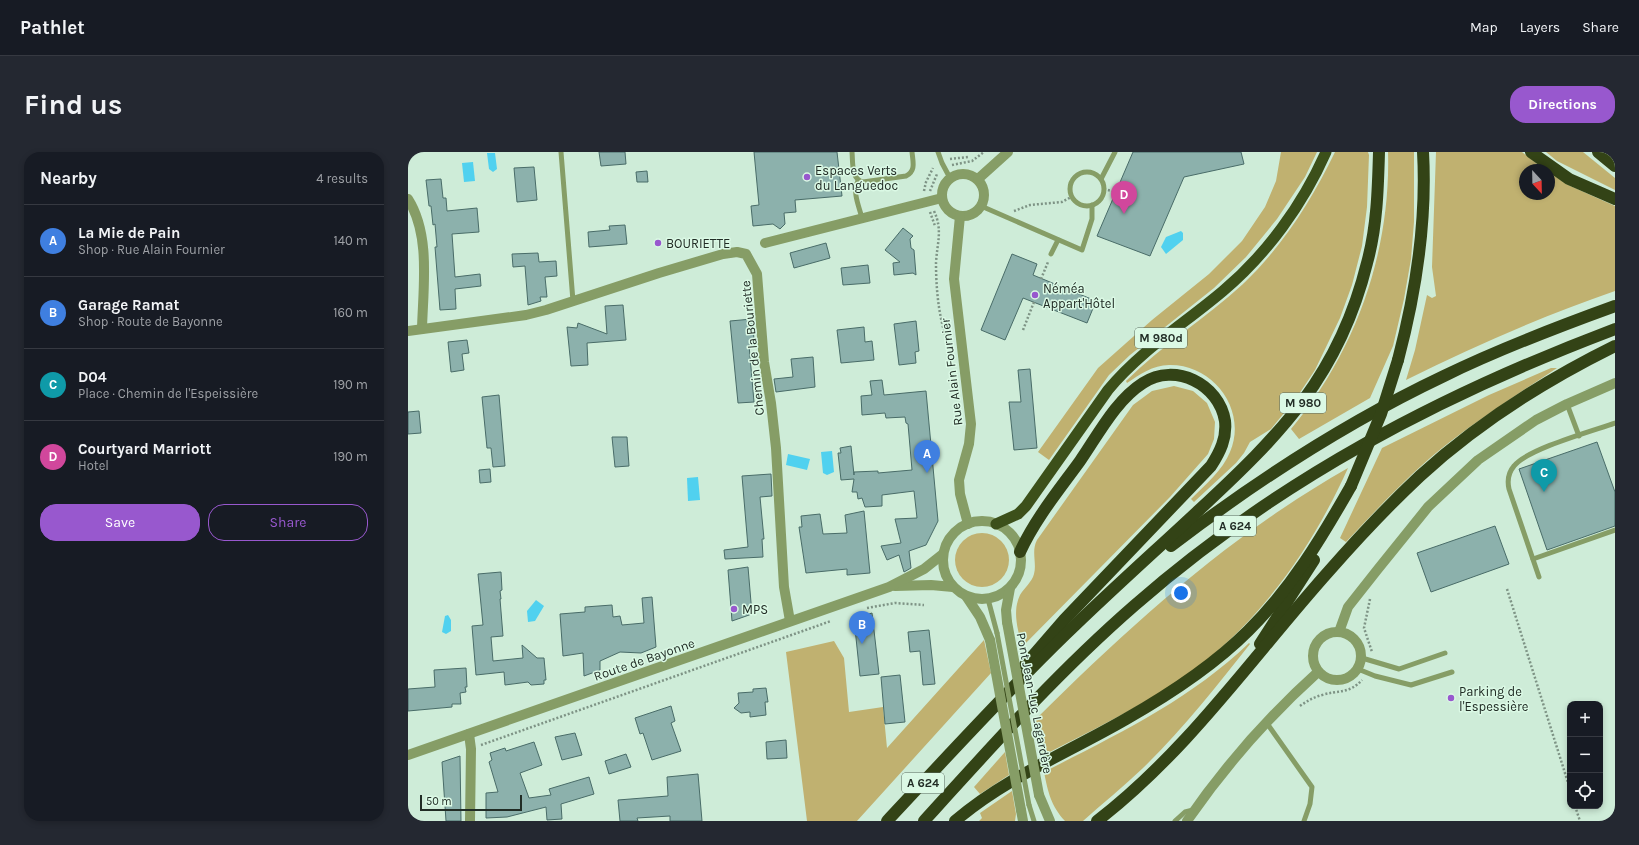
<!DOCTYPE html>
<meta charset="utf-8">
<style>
body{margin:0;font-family:Karla,sans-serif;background:#242831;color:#f1f3f6}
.controls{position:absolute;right:12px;bottom:12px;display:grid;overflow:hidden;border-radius:8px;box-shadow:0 2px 6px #0003}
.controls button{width:36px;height:36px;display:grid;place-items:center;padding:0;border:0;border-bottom:1px solid #363941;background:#171b24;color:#f1f3f6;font:20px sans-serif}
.compass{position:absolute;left:1111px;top:12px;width:36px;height:36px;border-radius:50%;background:#171b24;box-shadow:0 2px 6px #0003;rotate:158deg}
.scale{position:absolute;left:12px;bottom:10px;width:102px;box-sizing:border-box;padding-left:4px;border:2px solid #212c25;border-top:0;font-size:11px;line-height:14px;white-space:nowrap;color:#212c25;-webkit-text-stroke:3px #dbf9e5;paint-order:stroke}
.you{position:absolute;left:773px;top:441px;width:14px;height:14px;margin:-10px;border:3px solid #fff;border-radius:50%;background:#1a73e8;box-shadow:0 0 0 6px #1a73e833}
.badge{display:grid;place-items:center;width:26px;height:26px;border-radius:50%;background:#9858ce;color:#fff;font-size:13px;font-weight:700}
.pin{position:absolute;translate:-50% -33px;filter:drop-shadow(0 1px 2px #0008)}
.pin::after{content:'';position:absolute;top:21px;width:14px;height:12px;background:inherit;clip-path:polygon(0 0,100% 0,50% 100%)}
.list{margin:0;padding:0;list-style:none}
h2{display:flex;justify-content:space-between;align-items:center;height:52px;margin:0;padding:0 16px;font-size:17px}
h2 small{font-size:13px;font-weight:400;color:#9ea1a6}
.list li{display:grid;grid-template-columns:26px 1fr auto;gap:12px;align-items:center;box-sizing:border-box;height:72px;padding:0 16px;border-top:1px solid #363941}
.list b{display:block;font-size:15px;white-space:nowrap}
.list p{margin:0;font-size:13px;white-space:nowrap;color:#9ea1a6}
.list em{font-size:13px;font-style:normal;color:#9ea1a6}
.actions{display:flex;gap:8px;padding:12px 16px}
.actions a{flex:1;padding:9px 0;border:1px solid #9858ce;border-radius:16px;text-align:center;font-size:14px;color:#9858ce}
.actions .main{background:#9858ce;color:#fff}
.icon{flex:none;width:22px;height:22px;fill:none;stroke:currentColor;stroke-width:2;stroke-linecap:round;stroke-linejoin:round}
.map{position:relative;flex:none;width:1207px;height:669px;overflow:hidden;border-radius:16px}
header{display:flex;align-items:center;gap:24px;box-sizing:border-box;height:56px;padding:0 20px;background:#171b24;border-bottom:1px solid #363941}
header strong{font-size:19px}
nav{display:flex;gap:22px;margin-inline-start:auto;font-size:14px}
.intro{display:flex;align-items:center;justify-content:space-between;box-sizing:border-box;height:96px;padding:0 24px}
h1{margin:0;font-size:28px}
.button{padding:10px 18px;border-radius:16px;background:#9858ce;color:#fff;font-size:14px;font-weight:700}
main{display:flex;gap:24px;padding:0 24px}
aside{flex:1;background:#171b24;border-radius:16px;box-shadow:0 2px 6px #0003}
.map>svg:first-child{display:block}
.green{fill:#c0b170}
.water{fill:#50d1ef}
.building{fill:#8cb1ac;stroke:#496c68}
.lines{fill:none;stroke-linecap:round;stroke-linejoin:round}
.path{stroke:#7e9385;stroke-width:2.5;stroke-dasharray:2 2;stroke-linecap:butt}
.service{stroke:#869d66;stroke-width:5}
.minor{stroke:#869d66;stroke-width:10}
.tertiary{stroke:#869d66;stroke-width:10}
.trunk{stroke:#3c501a;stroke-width:11}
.motorway{stroke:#334316;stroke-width:12}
.service-bridge{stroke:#869d66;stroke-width:5}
.tertiary-bridge{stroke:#869d66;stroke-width:10}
.motorway-bridge{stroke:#334316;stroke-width:12}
.poi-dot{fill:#9858ce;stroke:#dbf9e5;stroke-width:1.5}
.labels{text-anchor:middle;stroke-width:3;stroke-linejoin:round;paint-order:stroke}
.shield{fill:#dbf9e5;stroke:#596a5f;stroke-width:1}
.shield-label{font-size:12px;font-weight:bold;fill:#212c25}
.poi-label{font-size:13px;fill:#212c25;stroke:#dbf9e5;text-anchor:start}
.street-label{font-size:13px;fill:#212c25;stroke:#dbf9e5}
</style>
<header>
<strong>Pathlet</strong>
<nav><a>Map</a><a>Layers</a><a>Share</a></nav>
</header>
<div class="intro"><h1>Find us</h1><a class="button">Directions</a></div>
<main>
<aside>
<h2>Nearby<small>4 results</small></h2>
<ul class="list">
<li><span class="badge" style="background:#3f7fe0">A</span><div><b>La Mie de Pain</b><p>Shop · Rue Alain Fournier</p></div><em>140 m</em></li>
<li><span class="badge" style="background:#3f7fe0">B</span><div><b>Garage Ramat</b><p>Shop · Route de Bayonne</p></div><em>160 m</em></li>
<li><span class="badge" style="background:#0f9aa8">C</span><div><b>D04</b><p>Place · Chemin de l'Espeissière</p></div><em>190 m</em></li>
<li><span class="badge" style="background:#d1479c">D</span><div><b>Courtyard Marriott</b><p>Hotel</p></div><em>190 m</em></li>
</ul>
<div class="actions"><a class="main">Save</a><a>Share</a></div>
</aside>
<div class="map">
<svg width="1207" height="669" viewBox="0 0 1207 669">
<rect width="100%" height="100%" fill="#ceecd8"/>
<!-- green -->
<g class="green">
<polygon points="873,0 909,0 897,25 869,67 838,105 806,136 722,203 701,223 641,308 630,300 690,216 744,168 801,122 834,89 857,55 868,29"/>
<path d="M927 0H960L961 3 959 55 954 94 944 133 932 166 907 218 889 245 863 277 842 290 836 301 828 311 786 350 783 347C797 333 815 318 822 300 840 258 805 212 761 213 745 213 731 223 719 231L718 229C754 193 798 166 835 132 874 95 904 48 927 0Z"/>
<path d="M980 0H1006V70L1003 107 996 147 985 194 962 246 891 287 883 277C947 201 983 100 980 0Z"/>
<path d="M1028 0H1114L1137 18H1117V42H1141V20L1158 32 1207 54V139C1135 164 1066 194 998 228L1007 198 1019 143 1024 146 1028 144 1024 115Z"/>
<polygon points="1138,0 1175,0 1207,26 1207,38 1149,9"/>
<path d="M1143 216H1149C1113 240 1077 263 1043 289 1005 318 971 355 938 390L932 386 974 296 1081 243Z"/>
<path d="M766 234 785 239 799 251 807 270 806 287 800 302 762 345 614 495C610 477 604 460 612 443 616 436 624 430 626 422 629 411 623 399 629 388L725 253 744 239Z"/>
<path d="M940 316C906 391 860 459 795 511 746 549 688 576 634 604L628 567C724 472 822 383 940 316Z"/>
<circle cx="574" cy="408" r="27"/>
<polygon points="576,488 583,521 449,669 399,669 378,500 426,489 436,506 441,560 475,555 479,596"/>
<path d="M841 491 842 492C808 535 774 578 735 616 715 635 695 651 675 669H657C643 654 640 640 636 620 708 583 782 548 841 491Z"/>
<polygon points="597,600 601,623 572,642 566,635"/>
<polygon points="604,639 608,662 607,669 571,669 574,666 572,661"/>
</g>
<!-- water -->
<g class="water">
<polygon points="79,1 87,1 89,17 85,20 81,17"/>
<polygon points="65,10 67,29 56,30 54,11"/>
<polygon points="773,79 775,81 775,88 758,102 753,95 758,85"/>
<polygon points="424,299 426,320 419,323 415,321 413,300"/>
<polygon points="380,302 402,307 399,318 378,313"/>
<polygon points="290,325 292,348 280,349 279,326"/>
<polygon points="128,448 136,454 127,469 120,470 119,459"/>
<polygon points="40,463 43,468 43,479 38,482 34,480 37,464"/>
</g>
<!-- building -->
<g class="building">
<polygon points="191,0 217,0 218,12 193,14"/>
<polygon points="346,0 429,0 434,44 387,48 388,60 376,61 377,72 372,77 365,72 345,74 343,54 351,53"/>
<polygon points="725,0 833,0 836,12 776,25 742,104 689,84"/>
<polygon points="126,15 129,48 109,50 106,16"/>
<polygon points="239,19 240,30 229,30 228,20"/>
<polygon points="33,27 35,46 38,46 39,59 69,56 71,80 44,82 47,125 72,122 73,134 47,137 48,157 32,158 27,95 29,95 27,72 25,73 23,54 21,54 18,28"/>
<polygon points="217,73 219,92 181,95 180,80 202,78 201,74"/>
<polygon points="495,76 505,84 502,87 503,96 506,98 508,123 505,121 486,123 485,111 492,110 477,98"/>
<polygon points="418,91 422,106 386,116 382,101"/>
<polygon points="130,101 131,110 148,109 149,124 137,125 139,145 132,145 133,149 120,153 117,114 105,115 104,102"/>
<polygon points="604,102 629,112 625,123 688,149 679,171 615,146 597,188 573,178"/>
<polygon points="460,113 462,131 435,133 433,116"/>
<polygon points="215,153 218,188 179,191 180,213 163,214 159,175 169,176 170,171 199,182 197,154"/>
<polygon points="344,167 346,187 341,193 346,250 330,251 322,169"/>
<polygon points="508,169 511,199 507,200 508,211 491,213 486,172"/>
<polygon points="456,175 457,190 464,189 466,208 433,211 429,178"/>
<polygon points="59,188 61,201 54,202 56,218 43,220 40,190"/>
<polygon points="405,205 407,235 368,240 366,227 385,225 383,207"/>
<polygon points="622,217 629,296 606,298 601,250 613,250 610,218"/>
<polygon points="474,228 476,243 518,239 530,369 518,393 501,399 503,416 496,420 491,403 479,408 473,394 493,391 487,367 509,366 506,339 474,343 474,354 457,355 454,346 450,347 449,340 444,340 446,327 433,328 430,301 433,301 432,296 443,294 446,323 446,320 470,319 470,321 504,318 500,272 498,271 497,265 478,266 477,261 454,263 453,244 464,243 462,229"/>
<polygon points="91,243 97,314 85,315 83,296 79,296 74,245"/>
<polygon points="11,259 13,281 0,282 0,260"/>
<polygon points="204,285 219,285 221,314 207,315"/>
<polygon points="1189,290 1207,340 1207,374 1139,398 1111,317"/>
<polygon points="82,317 83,330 72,331 71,318"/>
<polygon points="363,322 364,344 352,345 356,387 354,387 355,405 317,407 316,398 340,395 334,324"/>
<polygon points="456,359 462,421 439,423 439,417 398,421 391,375 394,375 393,364 412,362 415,382 439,381 437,363"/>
<polygon points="1087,374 1101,412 1023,440 1009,401"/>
<polygon points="340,415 344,462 324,469 320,418"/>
<polygon points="93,420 94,438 92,439 93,447 92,447 95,484 83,485 85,509 115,506 114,493 129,506 136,506 138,528 136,528 136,532 123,533 120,530 97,533 96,520 68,523 64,474 75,473 70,422"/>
<polygon points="244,445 248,495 233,501 212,500 192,509 192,518 176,524 175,501 155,504 152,462 177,460 177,455 204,453 205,465 212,464 214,473 236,471 234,446"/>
<polygon points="464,461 471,522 452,524 446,467"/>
<polygon points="521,478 527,532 515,533 512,499 502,500 500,480"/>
<polygon points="58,516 59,535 57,535 58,540 52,541 53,552 44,552 44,555 0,559 0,537 27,535 26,518"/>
<polygon points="492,523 497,570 477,572 473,525"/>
<polygon points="358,536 360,550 357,550 358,563 342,565 342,560 333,561 326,556 331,551 330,541 345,540 345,537"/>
<polygon points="263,554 267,569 263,571 273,599 244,608 235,581 232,582 227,566"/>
<polygon points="167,581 174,603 154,608 147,585"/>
<polygon points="378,588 379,606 359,607 358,590"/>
<polygon points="126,590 134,613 112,621 121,646 143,643 141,637 181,625 186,642 153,652 154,667 139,668 138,655 99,665 78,666 78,641 90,640 81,610 84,608 82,601 97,596 98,599"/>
<polygon points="218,602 223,615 201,622 197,609"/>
<polygon points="52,604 53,669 38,669 34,610"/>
<polygon points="290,622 294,669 262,669 262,664 229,666 230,669 212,669 210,648 260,644 259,625"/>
</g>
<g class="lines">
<!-- path -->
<g class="path">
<polyline points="542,7 560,5"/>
<polyline points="544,13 564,9 576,0"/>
<polyline points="696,37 708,40"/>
<polyline points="516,39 518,30 525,16"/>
<polyline points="522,39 529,22"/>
<path d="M526 59C535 78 529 91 528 111 528 133 530 160 537 182"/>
<polyline points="606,59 622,53 654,50 665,44"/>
<polyline points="522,60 527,74"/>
<polyline points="633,127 640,110"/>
<polyline points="615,178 626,150"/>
<polyline points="1099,437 1162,637"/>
<polyline points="962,447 956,476 964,500"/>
<polyline points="459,456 487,451 516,453"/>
<path d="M892 554C899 549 906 545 914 543 930 538 941 542 954 528"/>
<polyline points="73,593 423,469"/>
<polyline points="1167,654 1172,669"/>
</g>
<!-- service -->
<g class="service">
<polyline points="153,0 165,149"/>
<path d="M444 0C445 11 443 27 455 30L498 24C508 19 505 10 504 0"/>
<polyline points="530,0 534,11 542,26"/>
<circle cx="679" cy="37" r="17"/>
<polyline points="693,27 707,0"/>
<path d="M450 29C444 40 451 54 454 66"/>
<polyline points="573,54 674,98 684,67 684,53"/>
<polyline points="643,102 650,88"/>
<polyline points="1159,252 1171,284"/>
<polyline points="1125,407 1207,378"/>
<path d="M1131 425 1101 337C1099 328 1100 321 1106 314 1119 297 1184 279 1207 271"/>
<polyline points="580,447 589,481"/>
<polyline points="954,506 991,517 1037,501"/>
<polyline points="950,517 967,524 1003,533 1044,520"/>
<polyline points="858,570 904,635 902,652 896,669"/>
<polyline points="621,653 626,669"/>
<polyline points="767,669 777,660 785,658"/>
</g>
<!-- minor -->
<g class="minor">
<circle cx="555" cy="43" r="21"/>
<polyline points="570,27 600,0"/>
<path d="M0 47C23 83 15 136 14 177"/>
<polyline points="552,64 546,127 563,272 561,292 551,328 552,342 560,372"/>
<polyline points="357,91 534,46"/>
<polyline points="0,179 118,163 138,158 251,121 315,102 329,100 338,102 349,122 356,210 363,251 368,296 376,435 382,469"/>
<circle cx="929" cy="504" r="24"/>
<polyline points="931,480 940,455 970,417 1020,355 1070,308 1128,268 1159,252 1207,231"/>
<polyline points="61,582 63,597 62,669"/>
<path d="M779 669C817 614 861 564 910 520"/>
</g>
<!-- tertiary -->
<g class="tertiary">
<circle cx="574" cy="408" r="39"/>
<polyline points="487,434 523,433 545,435"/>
<polyline points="558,444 572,465 582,488"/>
<polyline points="599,470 598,458 602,436"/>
<polyline points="0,603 481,435 516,417 535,402"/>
<polyline points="631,643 642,669"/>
<polyline points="613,658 615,669"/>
</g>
<!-- trunk -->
<path class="trunk" d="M588 372 610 362 618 354 700 238C733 198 776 172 815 139 859 102 895 52 918 0"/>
<!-- motorway -->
<g class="motorway">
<polyline points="1123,0 1161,27 1207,47"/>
<polyline points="1190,0 1207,14"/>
<path d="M990 208C1008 140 1019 71 1015 0"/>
<path d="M763 394C848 329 939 270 1036 224 1091 197 1149 175 1207 154"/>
<path d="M612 400C627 367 651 338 672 309 690 283 708 248 735 231 767 210 811 232 817 269 819 286 812 300 803 314L656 468 617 513"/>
<polyline points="852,492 906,408"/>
<path d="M479 669C538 606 596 542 658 482 701 440 746 400 790 359 873 282 931 224 959 111 969 75 970 37 971 0"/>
<path d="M516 669C584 594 651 519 727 453 870 328 1030 244 1207 177"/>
<path d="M547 669C597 626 661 600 718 567 762 542 805 514 840 479 883 437 914 385 943 334"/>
<path d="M689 669C780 599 845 504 921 419 950 386 980 354 1012 324 1069 272 1138 228 1207 194"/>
</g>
<!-- service-bridge -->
<polyline class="service-bridge" points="589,481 621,653"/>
<!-- tertiary-bridge -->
<g class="tertiary-bridge">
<polyline points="599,470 631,643"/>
<polyline points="582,488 613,658"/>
</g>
<!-- motorway-bridge -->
<polyline class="motorway-bridge" points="943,334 973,262 990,208"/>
</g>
<!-- markers -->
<g class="poi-dot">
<circle cx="399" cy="25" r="4"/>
<circle cx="250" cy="91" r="4"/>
<circle cx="627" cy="143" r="4"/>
<circle cx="326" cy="457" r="4"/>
<circle cx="1043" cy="546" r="4"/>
</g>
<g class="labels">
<!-- shield labels -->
<g class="shield">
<rect x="727" y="176" width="52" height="20" rx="3"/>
<rect x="872" y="241" width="46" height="20" rx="3"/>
<rect x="806" y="364" width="42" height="20" rx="3"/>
<rect x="494" y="621" width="42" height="20" rx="3"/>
</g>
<g class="shield-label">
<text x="753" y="190">M 980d</text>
<text x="895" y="255">M 980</text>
<text x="827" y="378">A 624</text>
<text x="515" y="635">A 624</text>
</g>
<!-- poi labels -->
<g class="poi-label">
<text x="407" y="23">Espaces Verts<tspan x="407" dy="15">du Languedoc</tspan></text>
<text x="258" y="96">BOURIETTE</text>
<text x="635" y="141">Néméa<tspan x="635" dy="15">Appart'Hôtel</tspan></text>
<text x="334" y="462">MPS</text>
<text x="1051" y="544">Parking de<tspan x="1051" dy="15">l'Espessière</tspan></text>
</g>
<!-- street labels -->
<g class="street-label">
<text transform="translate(344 196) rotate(-96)" y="5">Chemin de la Bouriette</text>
<text transform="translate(543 220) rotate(-97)" y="5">Rue Alain Fournier</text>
<text transform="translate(236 507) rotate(-19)" y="5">Route de Bayonne</text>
<text transform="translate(627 551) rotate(79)" y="5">Pont Jean-Luc Lagardère</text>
</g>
</g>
</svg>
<div class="controls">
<button>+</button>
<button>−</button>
<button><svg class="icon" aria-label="locate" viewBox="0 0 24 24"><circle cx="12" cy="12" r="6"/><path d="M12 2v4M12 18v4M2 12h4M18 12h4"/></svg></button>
</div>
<svg class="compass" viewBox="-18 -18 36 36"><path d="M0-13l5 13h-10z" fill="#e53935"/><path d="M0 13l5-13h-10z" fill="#9ea1a6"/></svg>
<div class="scale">50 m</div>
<div class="you"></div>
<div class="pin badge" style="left:519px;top:321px;background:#3f7fe0">A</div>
<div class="pin badge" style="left:454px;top:492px;background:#3f7fe0">B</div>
<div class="pin badge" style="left:1136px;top:340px;background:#0f9aa8">C</div>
<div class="pin badge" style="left:716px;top:62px;background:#d1479c">D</div>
</div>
</main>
